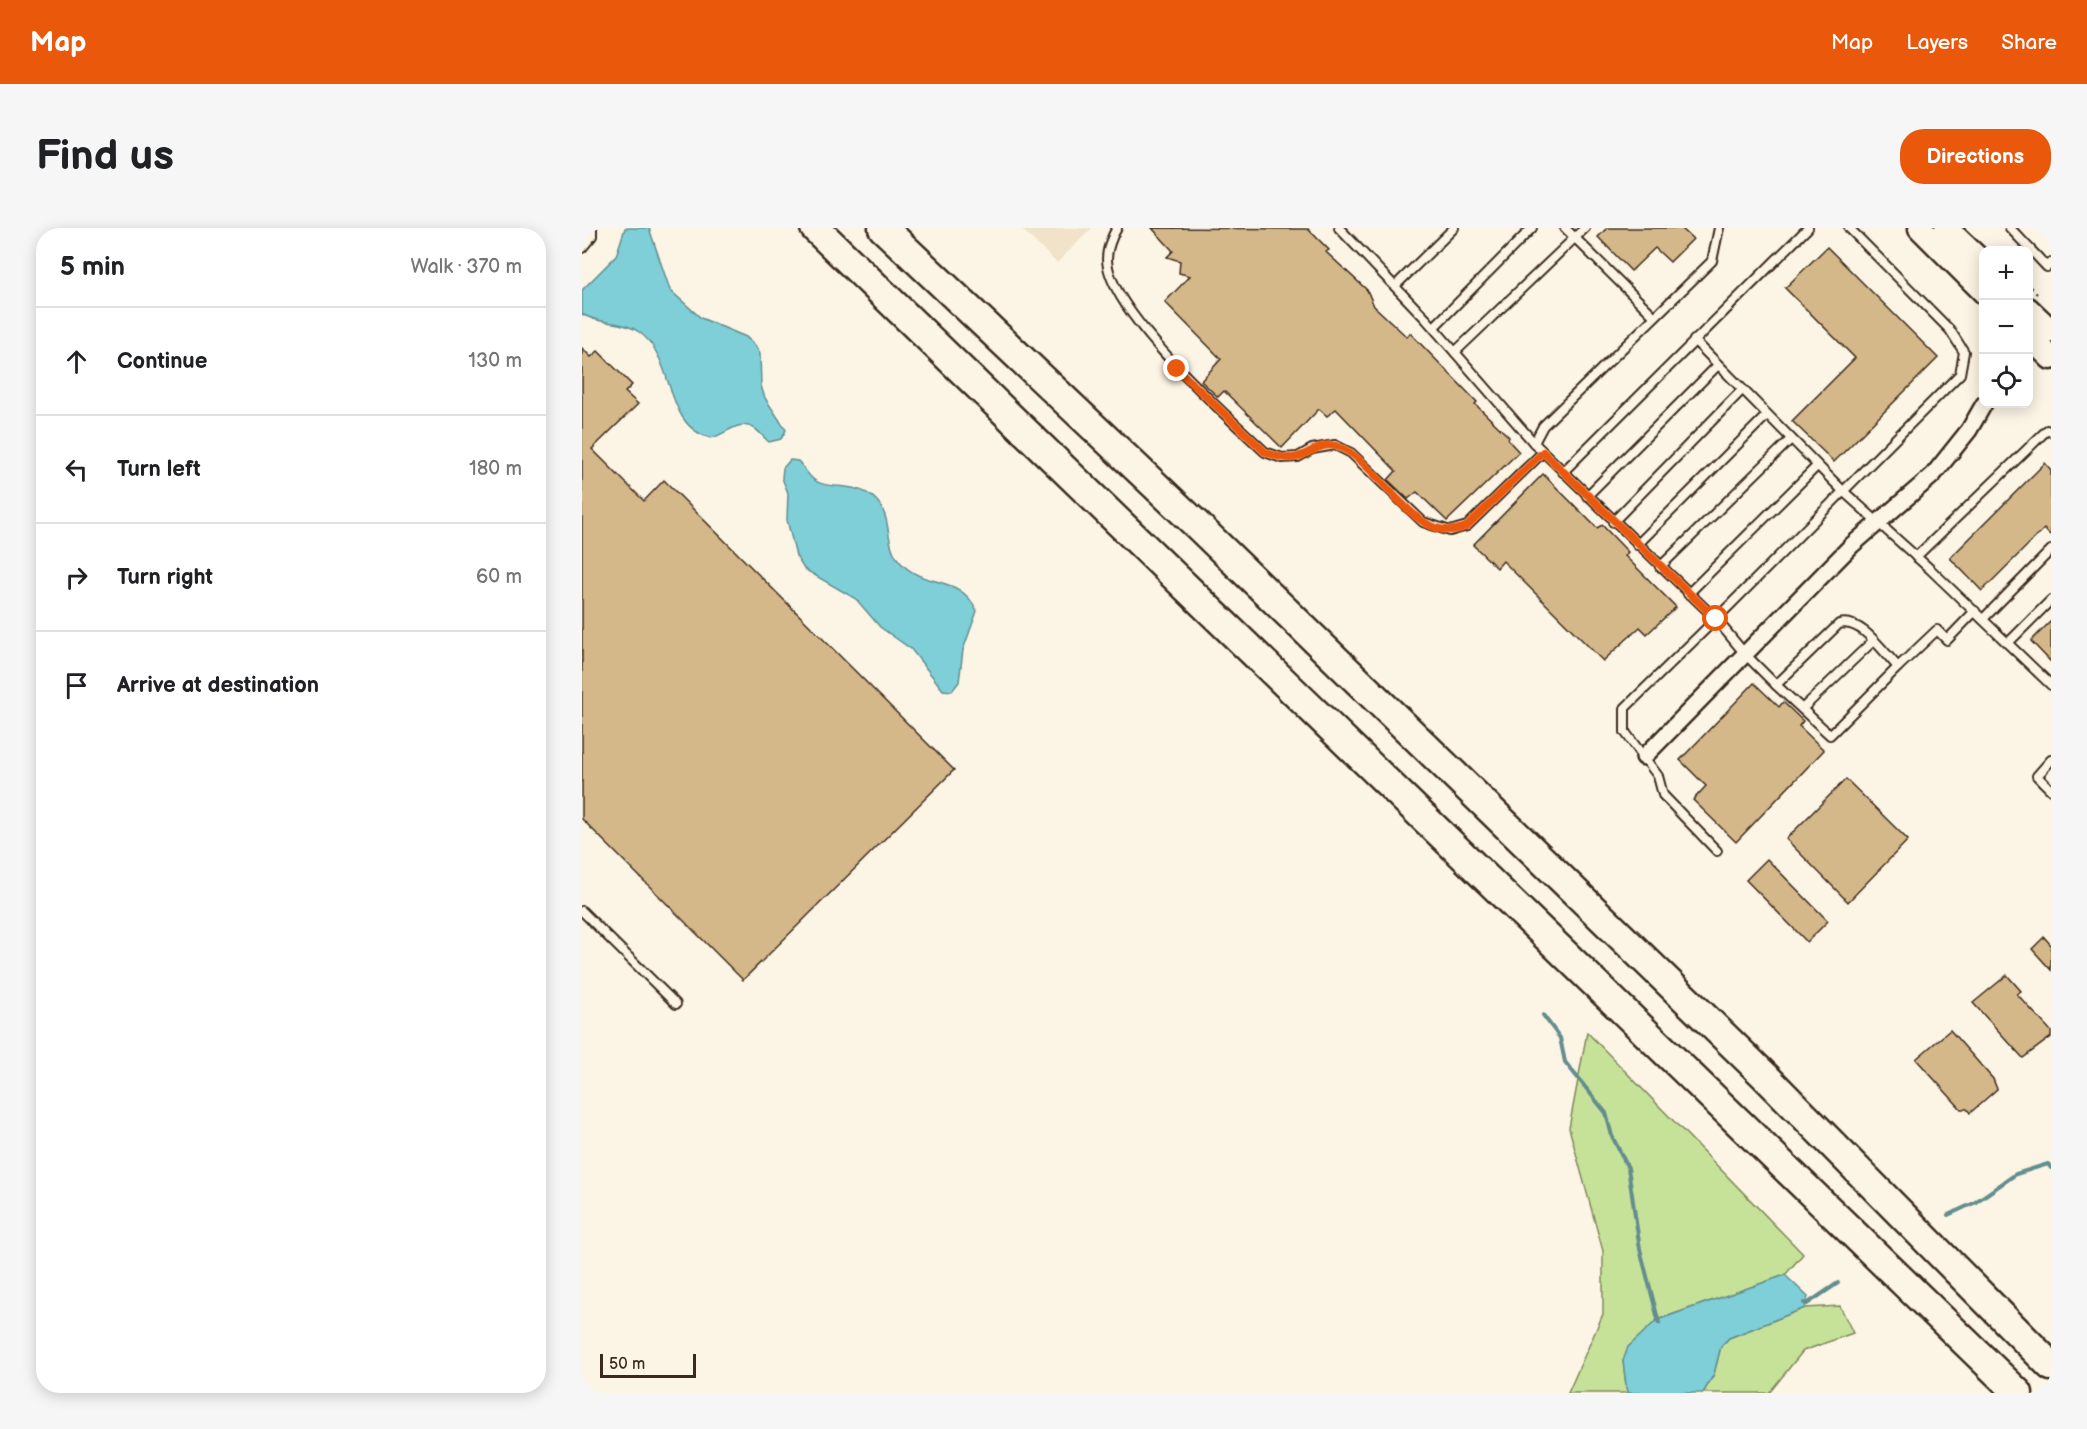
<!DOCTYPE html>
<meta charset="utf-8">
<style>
body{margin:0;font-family:"Balsamiq Sans",sans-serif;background:#f6f6f6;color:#202124}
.controls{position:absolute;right:18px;top:18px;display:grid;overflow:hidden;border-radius:12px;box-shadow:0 3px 15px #0003}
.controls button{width:54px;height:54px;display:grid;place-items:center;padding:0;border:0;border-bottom:2px solid #e0e0e0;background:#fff;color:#202124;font:30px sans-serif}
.scale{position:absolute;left:18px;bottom:15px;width:96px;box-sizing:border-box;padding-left:6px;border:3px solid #3b2a1e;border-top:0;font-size:16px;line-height:21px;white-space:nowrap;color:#3b2a1e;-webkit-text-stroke:4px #fcf5e5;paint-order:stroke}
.stop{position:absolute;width:18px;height:18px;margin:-14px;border:4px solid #ea580c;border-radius:50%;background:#fff}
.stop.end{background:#ea580c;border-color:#fff;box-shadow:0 2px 6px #0008}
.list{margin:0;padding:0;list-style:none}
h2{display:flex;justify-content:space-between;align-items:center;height:78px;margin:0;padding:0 24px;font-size:26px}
h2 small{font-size:20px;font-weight:400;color:#757577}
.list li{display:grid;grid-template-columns:39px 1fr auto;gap:18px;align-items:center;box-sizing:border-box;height:108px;padding:0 24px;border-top:2px solid #e0e0e0}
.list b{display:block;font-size:22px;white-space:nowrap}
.list em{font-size:20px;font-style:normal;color:#757577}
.icon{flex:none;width:33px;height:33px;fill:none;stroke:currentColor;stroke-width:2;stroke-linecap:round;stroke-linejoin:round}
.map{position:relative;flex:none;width:1469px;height:1165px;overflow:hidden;border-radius:24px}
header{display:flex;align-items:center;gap:36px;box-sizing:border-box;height:84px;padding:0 30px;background:#ea580c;color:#fff}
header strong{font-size:28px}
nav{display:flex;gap:33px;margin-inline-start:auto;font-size:21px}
.intro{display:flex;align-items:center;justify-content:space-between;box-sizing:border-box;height:144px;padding:0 36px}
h1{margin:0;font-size:42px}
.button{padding:15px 27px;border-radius:24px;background:#ea580c;color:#fff;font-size:21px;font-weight:700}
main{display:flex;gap:36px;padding:0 36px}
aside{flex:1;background:#fff;border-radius:24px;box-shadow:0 3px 15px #0003}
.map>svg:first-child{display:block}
.built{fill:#f0e3c9}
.green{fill:#c6e299;stroke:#80865c;stroke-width:1.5}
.water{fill:#7ecfd8;stroke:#638d8e;stroke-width:1.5}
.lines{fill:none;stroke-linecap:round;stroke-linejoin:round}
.stream{stroke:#638d8e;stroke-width:4}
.building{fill:#d5b889;stroke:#3b2a1e;stroke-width:1.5}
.service-casing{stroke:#3b2a1e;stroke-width:12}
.minor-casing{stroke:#3b2a1e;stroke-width:20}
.secondary-casing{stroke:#3b2a1e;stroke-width:27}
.motorway-casing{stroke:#3b2a1e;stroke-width:33}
.path{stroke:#3b2a1e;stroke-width:2;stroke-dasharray:6 4.5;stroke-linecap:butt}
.service{stroke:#fcf5e5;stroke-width:8}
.minor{stroke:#fcf5e5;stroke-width:15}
.secondary{stroke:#fcf5e5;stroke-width:22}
.motorway{stroke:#fcf5e5;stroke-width:28}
.route{stroke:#ea580c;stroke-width:8}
</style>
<header>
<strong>Map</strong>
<nav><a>Map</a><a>Layers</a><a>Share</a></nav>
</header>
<div class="intro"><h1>Find us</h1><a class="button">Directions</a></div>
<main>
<aside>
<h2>5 min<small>Walk · 370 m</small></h2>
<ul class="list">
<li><svg class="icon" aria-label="ahead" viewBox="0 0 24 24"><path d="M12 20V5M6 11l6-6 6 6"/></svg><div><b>Continue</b></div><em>130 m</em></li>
<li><svg class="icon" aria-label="left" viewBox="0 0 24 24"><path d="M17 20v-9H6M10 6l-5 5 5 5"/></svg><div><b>Turn left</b></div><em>180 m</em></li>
<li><svg class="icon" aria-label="right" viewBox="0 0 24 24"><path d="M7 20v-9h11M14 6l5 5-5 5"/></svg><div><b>Turn right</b></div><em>60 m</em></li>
<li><svg class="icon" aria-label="arrive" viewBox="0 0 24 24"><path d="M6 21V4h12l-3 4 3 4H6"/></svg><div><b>Arrive at destination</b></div></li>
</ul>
</aside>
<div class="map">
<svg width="1469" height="1165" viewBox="0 0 1469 1165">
<rect width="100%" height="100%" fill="#fcf5e5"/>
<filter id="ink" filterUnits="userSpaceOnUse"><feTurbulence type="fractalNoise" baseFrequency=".0167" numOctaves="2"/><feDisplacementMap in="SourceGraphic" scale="12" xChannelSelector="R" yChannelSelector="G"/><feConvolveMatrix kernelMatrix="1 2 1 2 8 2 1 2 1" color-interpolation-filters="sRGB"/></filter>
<g filter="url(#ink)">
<!-- built -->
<polygon class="built" points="438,0 510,0 475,35"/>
<!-- green -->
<g class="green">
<polygon points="1005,804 1221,1026 1203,1047 1075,1092 1041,1133 1045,1165 986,1165 1021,1086 1021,1023 987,900"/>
<polygon points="1258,1078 1271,1105 1221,1123 1187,1165 1121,1165 1132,1146 1139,1118 1147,1110 1223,1080"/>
</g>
<!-- water -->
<g class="water">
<path d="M43 0H67L88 62 119 90 164 109 173 117 178 126 179 158 183 170 204 202 199 211 187 214C182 210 177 203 172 200 155 191 144 207 129 210 80 198 95 131 57 104 40 92 17 97 0 86V62L34 28Z"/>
<path d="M208 232 216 233C221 238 225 246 231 251 244 263 273 253 292 270 313 289 300 317 320 336 345 361 378 346 395 383L381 422 377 454 370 463 361 462 329 421 298 399 274 371 222 341 214 328 205 292 206 265 200 250 201 240Z"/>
<polygon points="1203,1047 1226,1069 1223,1080 1147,1110 1139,1118 1132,1146 1121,1165 1045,1165 1041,1133 1046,1119 1075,1092"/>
</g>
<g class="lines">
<!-- stream -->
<g class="stream">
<polyline points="961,787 978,810 983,834 1024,885 1030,908 1046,940 1058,1021 1077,1095"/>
<polyline points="1366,987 1392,975 1434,946 1466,936 1469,940"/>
<polyline points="1222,1075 1225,1076 1256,1055"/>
</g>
</g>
<!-- building -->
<g class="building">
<polygon points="570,0 726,1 747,22 744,24 785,62 792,78 825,109 828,105 895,174 893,176 927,209 926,212 937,224 865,293 835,264 826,271 806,252 814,243 754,181 745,188 737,181 700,220 642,163 636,169 619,153 639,131 583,74 608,48 597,45 598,33 585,29 591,23"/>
<polygon points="1025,0 1099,0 1111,11 1088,34 1073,20 1049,43 1016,9"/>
<polygon points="1245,19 1356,130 1252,234 1210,193 1273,130 1203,60"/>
<polygon points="0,120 9,129 16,123 50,157 43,164 56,176 10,221 62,273 82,252 372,542 161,752 0,591"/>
<polygon points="1463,235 1469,242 1469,308 1462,301 1400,363 1368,330"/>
<polygon points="961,246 1015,300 1020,297 1046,324 1043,328 1094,379 1065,406 1058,399 1021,433 921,333 915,340 891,317"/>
<polygon points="1469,393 1469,434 1449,413"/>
<polygon points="1172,455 1197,479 1201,474 1221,493 1217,498 1242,522 1154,614 1111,572 1124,558 1098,532"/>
<polygon points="1264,551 1326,612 1266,674 1204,611"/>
<polygon points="1185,631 1246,693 1225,714 1164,652"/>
<polygon points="1462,709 1469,717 1469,742 1450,721"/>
<polygon points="1425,747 1439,763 1435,766 1469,803 1469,809 1441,830 1391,775"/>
<polygon points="1368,802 1411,851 1415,861 1388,885 1385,881 1379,881 1334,831"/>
</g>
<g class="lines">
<defs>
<g id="service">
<path d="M535 0C530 8 525 21 525 31 526 83 645 188 683 224L700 230 716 229 730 221 753 217 769 225 841 294 868 303 885 298 961 224"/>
<polyline points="757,0 844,91 952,215"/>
<polyline points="983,0 1072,88"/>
<path d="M1267 0 1368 102 1382 124 1378 146 1134 391 1163 426 1194 457 1257 396C1280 390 1301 424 1316 439L1355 402 1365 412 1393 383"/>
<polyline points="1428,0 1465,39 1469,35"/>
<polyline points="0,20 10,8 10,0"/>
<polyline points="813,58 872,0"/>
<polyline points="852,99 950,0"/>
<polyline points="1112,112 1261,263 1348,341 1469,457"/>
<polyline points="873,124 1003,0"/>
<polyline points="981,244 1226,0"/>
<polyline points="1005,268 1136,137"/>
<polyline points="1031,294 1160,162"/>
<polyline points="1055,317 1185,187"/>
<polyline points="1334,329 1465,202 1469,204"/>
<polyline points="1078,339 1209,211"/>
<polyline points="1106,366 1235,238"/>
<polyline points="1401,391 1469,322"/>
<polyline points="1426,415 1469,372"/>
<polyline points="1194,457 1248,507 1316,439"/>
<polyline points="1220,481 1291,413"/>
<polyline points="1469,532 1455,548 1469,562"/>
<polyline points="1135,623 1081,567 1076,548 1043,504 1043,480 1134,391 952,215 961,198 1130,33 1137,0"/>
<polyline points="0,683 94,776"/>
</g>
<polyline id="minor" points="1062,529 1270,317 1351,247 1387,202 1402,176"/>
<g id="secondary">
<polyline points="1338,0 1402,64"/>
<polyline points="1364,0 1402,36"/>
<polyline points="1446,81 1469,103"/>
<polyline points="1446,108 1469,130"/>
</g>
<g id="motorway">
<polyline points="233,0 1436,1165"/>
<polyline points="301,0 614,296 1182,847 1469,1138"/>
</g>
</defs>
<!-- service casing -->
<use href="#service" class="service-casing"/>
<!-- minor casing -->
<use href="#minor" class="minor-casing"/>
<!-- secondary casing -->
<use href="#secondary" class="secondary-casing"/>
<!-- motorway casing -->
<use href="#motorway" class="motorway-casing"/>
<!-- path -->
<polyline class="path" points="1446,57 1455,66"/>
<!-- service -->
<use href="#service" class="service"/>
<!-- minor -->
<use href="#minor" class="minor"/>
<!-- secondary -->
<use href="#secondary" class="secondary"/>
<!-- motorway -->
<use href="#motorway" class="motorway"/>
</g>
</g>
<g class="lines" filter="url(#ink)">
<!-- route -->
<path class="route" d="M595 141 683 224C694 228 704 232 715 229 728 226 738 214 754 218 797 230 833 323 885 298L961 224 1134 391"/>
</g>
</svg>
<div class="controls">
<button>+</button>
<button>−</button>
<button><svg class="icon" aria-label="locate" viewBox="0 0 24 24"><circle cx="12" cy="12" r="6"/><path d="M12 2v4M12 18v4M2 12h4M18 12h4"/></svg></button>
</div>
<div class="scale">50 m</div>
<div class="stop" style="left:1134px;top:391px"></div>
<div class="stop end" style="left:595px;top:141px"></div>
</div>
</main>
